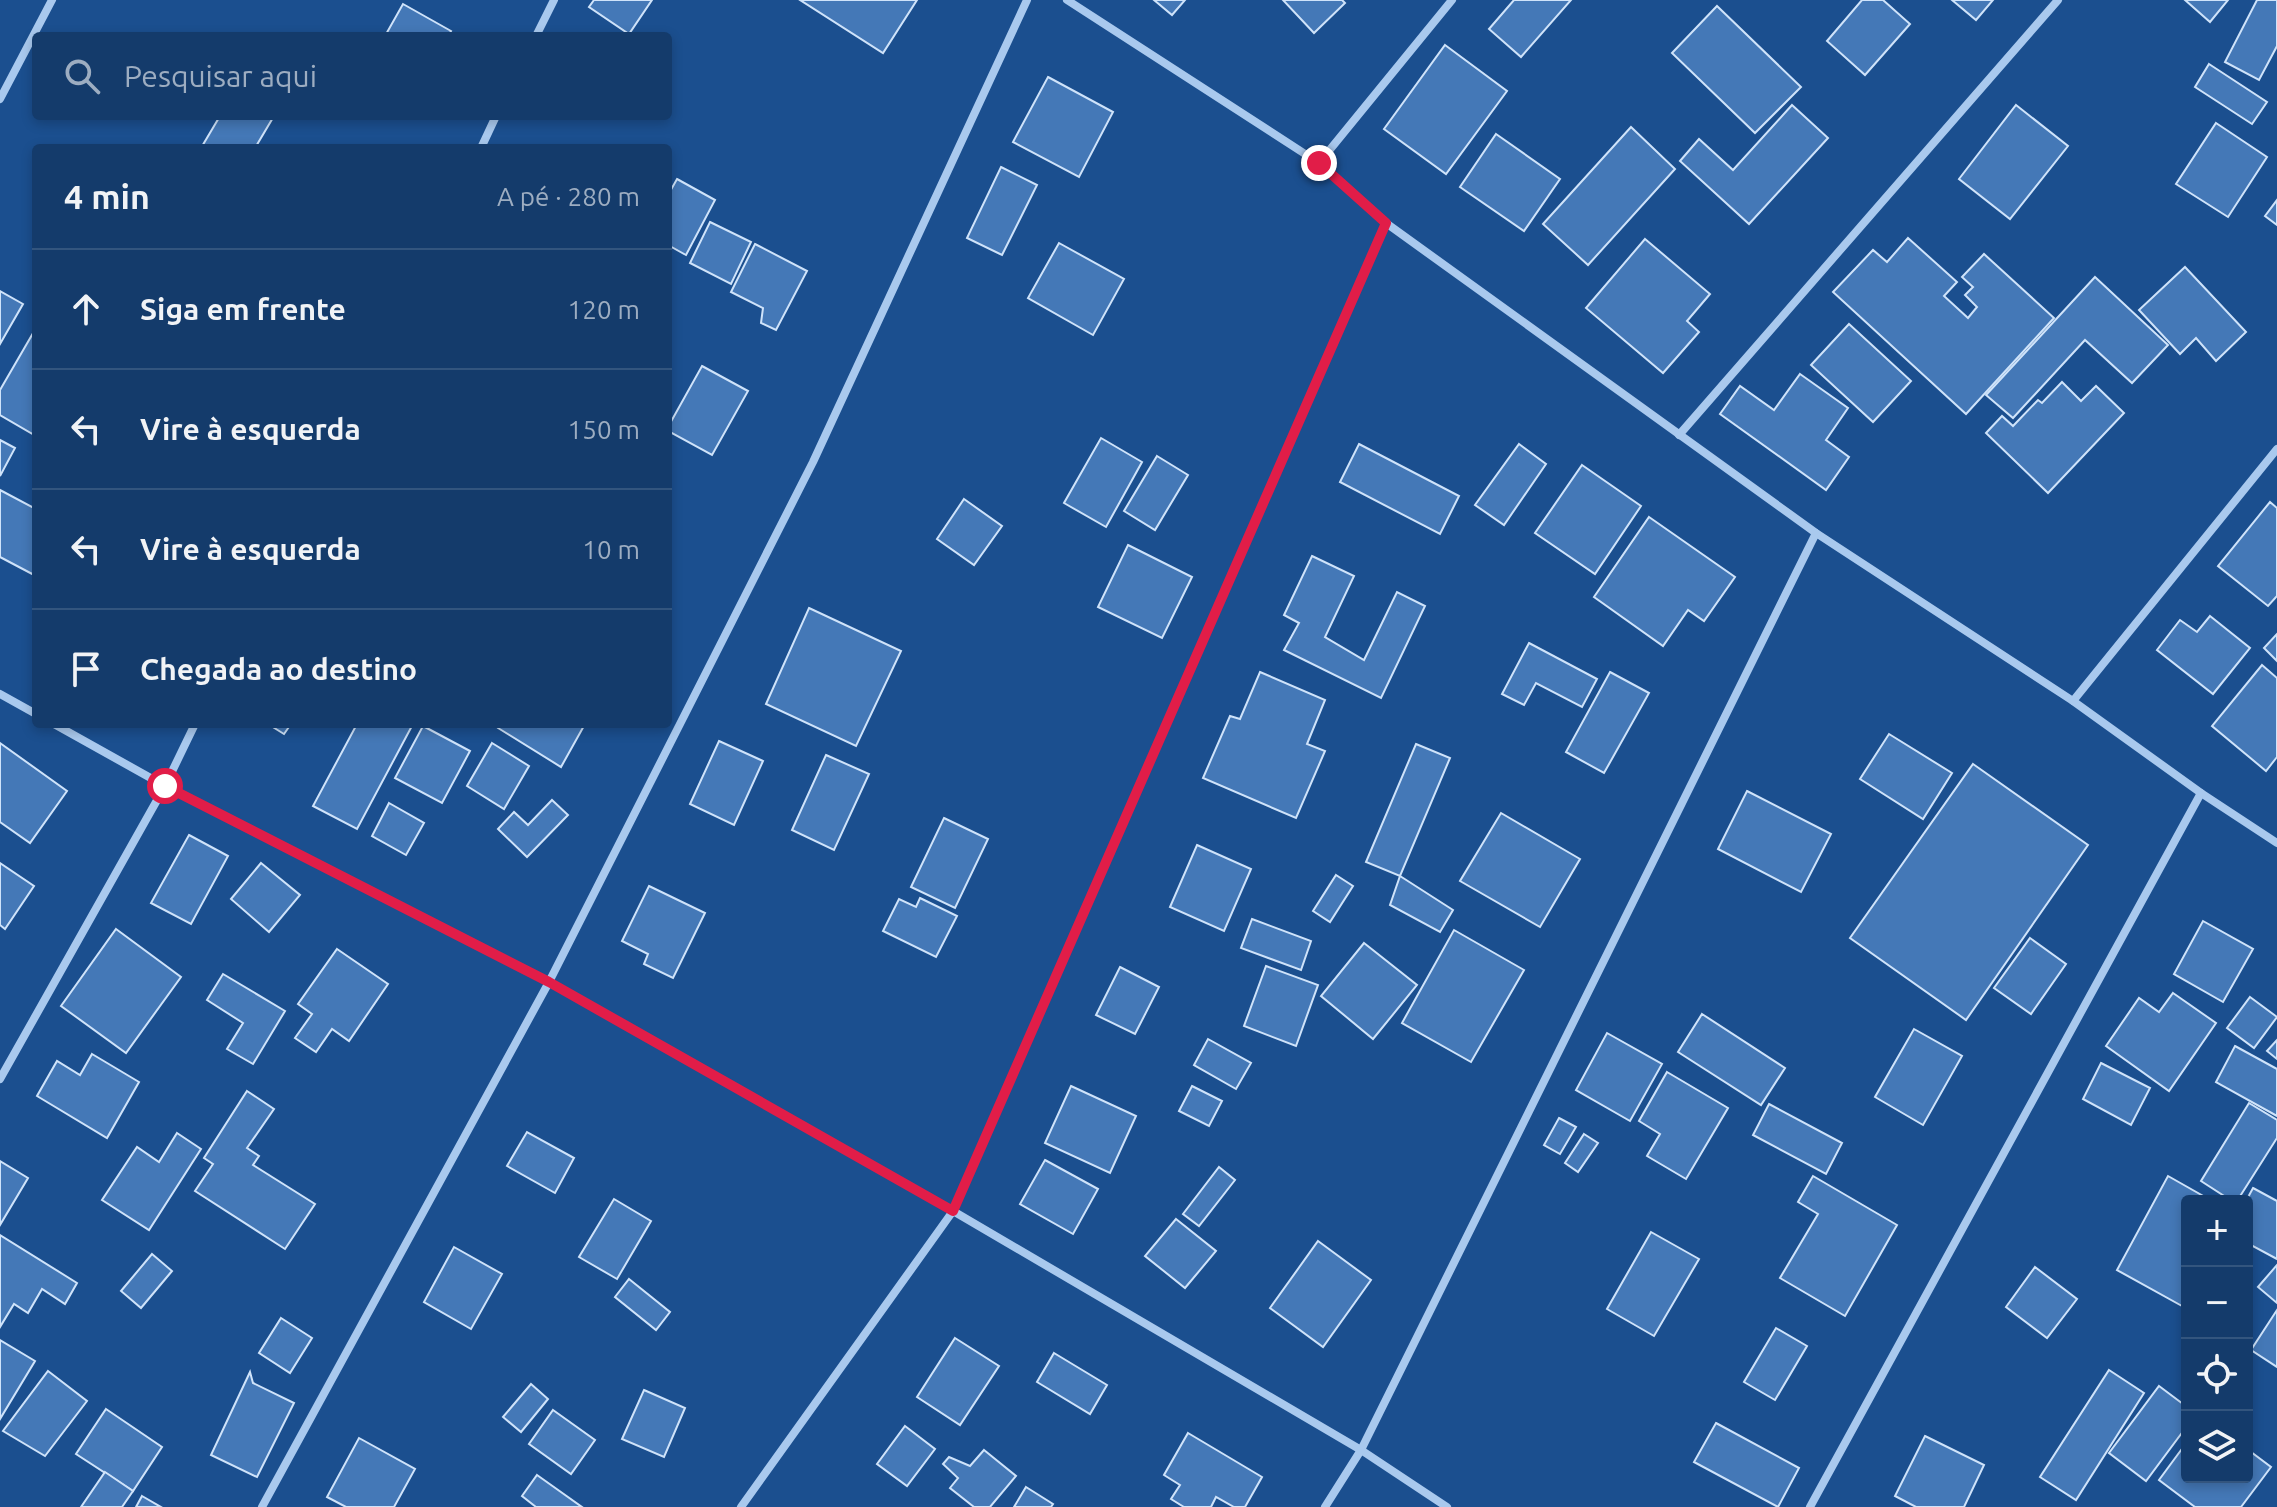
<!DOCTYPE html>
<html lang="pt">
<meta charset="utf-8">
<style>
body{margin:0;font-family:Ubuntu,sans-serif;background:#1d4271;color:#f1f3f6}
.controls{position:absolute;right:24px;bottom:24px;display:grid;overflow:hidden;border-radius:8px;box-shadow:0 4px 12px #0003}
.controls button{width:72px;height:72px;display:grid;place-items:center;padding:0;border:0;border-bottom:2px solid #33557e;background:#143b6b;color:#f1f3f6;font:40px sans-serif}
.stop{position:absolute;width:24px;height:24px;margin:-18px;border:6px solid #e11d48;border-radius:50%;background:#fff}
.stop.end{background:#e11d48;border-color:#fff;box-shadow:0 2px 8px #0008}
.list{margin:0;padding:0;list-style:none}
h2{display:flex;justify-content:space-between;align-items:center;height:104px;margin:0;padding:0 32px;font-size:34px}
h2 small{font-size:26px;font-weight:400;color:#9dadc1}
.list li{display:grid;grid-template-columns:52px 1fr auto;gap:24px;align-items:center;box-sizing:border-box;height:120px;padding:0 32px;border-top:2px solid #33557e}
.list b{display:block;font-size:30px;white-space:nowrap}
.list em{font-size:26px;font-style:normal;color:#9dadc1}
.icon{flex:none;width:44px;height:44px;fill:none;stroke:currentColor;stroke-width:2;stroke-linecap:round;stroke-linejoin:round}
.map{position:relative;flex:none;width:2277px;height:1507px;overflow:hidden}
.search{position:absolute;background:#143b6b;box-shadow:0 4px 12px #0003;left:32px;top:32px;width:640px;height:88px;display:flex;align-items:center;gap:20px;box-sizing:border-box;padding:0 28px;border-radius:8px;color:#9dadc1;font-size:30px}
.panel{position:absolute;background:#143b6b;box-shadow:0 4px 12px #0003;left:32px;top:144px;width:640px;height:584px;border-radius:8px}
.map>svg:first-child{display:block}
.building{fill:#4478b7;stroke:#cfe3fa;stroke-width:2}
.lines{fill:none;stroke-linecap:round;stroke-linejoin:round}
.street{stroke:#a9c9ee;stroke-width:8}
.route{stroke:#e11d48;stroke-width:10}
</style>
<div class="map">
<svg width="2277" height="1507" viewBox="0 0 2277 1507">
<rect width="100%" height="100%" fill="#1b4f8f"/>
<!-- building -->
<g class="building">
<polygon points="594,0 652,0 629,34 589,7"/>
<polygon points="800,0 917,0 883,53"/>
<polygon points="1154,0 1185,0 1172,15"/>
<polygon points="1283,0 1342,0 1345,3 1314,33"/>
<polygon points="1514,0 1571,0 1521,57 1489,29"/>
<polygon points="1862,0 1883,0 1910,24 1865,75 1827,41"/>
<polygon points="1952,0 1993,0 1976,20"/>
<polygon points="2185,0 2228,0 2210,22"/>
<polygon points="2257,0 2277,0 2277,46 2259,80 2225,62"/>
<polygon points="403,4 451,31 448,36 385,36"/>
<polygon points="1717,6 1801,87 1755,133 1672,53"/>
<polygon points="1445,45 1507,91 1446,174 1384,129"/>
<polygon points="2209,64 2267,102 2252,124 2195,87"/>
<polygon points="1048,77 1113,112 1079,177 1013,142"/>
<polygon points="1792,105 1828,138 1749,224 1680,161 1699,139 1733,170"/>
<polygon points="2016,105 2068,146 2010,219 1959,179"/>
<polygon points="220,116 274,116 255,148 201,148"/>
<polygon points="2216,123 2267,157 2228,217 2176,184"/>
<polygon points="1631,127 1675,169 1588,265 1543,224"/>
<polygon points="1496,134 1560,179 1524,231 1460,187"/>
<polygon points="1001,167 1037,185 1002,255 967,238"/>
<polygon points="677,179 715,200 686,255 668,245 668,195"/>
<polygon points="2277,200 2277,225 2265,216"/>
<polygon points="710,222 751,242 731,284 690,263"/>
<polygon points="1908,238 1957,282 1944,296 1968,318 1977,307 1965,295 1973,287 1962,277 1984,254 2054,318 1966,414 1833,292 1873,250 1887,262"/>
<polygon points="1645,239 1710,294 1687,321 1699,332 1663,373 1586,308"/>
<polygon points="1059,243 1124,279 1093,335 1028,298"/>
<polygon points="755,244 807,271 776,330 761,323 763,308 731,292"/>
<polygon points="2185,267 2246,332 2216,361 2196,338 2180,354 2139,310"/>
<polygon points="2095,277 2168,345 2132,383 2085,340 2013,418 1986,395"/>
<polygon points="0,291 23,304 0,344"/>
<polygon points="1849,324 1911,381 1873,422 1811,365"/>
<polygon points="36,328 36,436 0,415 0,390"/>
<polygon points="702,366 748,391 712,455 668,431 668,427"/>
<polygon points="1800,374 1848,408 1826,440 1849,457 1826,490 1720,414 1740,386 1774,410"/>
<polygon points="2062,382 2081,401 2096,386 2124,413 2048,493 1986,433 2002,416 2013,426 2038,400 2042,403"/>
<polygon points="1101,438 1142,462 1106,527 1064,503"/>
<polygon points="0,440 15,448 0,476"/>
<polygon points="1359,444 1459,496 1440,534 1340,482"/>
<polygon points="1519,444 1546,464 1504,525 1475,505"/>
<polygon points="1157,456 1188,475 1155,530 1124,511"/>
<polygon points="1582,465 1641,506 1595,574 1535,533"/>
<polygon points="0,490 36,509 36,576 0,557"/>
<polygon points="964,499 1002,526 974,565 937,539"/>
<polygon points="2270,502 2277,508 2277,596 2268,606 2218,566"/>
<polygon points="1649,517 1735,577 1704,621 1688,610 1663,646 1594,597"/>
<polygon points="1128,545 1192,577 1162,638 1098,607"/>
<polygon points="1312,556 1354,576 1325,637 1364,660 1397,592 1425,606 1381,698 1284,650 1299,623 1284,615"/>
<polygon points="809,608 901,651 856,746 766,704"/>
<polygon points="2210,616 2250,648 2213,694 2157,650 2180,620 2197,632"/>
<polygon points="2277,634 2277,661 2264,648"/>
<polygon points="1529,643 1597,679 1582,707 1536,683 1524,705 1502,694"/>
<polygon points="2262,665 2277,678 2277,757 2266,771 2212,726"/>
<polygon points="1260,672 1325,700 1307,744 1325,751 1296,818 1203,778 1230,716 1240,719"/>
<polygon points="1610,672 1649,693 1604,773 1566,752"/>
<polygon points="268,724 291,724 284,734"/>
<polygon points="357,724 413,724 357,829 313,806"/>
<polygon points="500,724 585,724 561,767 498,728"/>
<polygon points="423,726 470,751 442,803 395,778"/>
<polygon points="1889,734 1952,773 1923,819 1860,779"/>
<polygon points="719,741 763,761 734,825 690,804"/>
<polygon points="0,743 67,791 30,843 0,822"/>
<polygon points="492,743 529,766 504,809 467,786"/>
<polygon points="1416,744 1450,758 1400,876 1366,862"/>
<polygon points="826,755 869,774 834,850 792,830"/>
<polygon points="1973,764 2088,845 1966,1020 1850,938"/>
<polygon points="1747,791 1831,834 1801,892 1718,849"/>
<polygon points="552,800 568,815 527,857 498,829 514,812 528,825"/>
<polygon points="389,803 424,823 406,855 372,836"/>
<polygon points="1501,813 1580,859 1540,927 1460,881"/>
<polygon points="944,818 988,839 955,908 911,887"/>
<polygon points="189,835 228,856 191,924 151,903"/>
<polygon points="1197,845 1251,869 1224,931 1170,907"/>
<polygon points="0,863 34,886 5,929 0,925"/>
<polygon points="261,863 300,895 269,932 231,899"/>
<polygon points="1336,875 1353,886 1330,922 1313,911"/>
<polygon points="1400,876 1453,910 1440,932 1390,905"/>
<polygon points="649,886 705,913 673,978 644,964 648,954 622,941"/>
<polygon points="920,898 957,916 936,957 883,931 899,899 916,907"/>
<polygon points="1252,919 1311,941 1301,970 1241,948"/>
<polygon points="2203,921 2253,949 2223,1002 2174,974"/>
<polygon points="116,929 181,977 126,1053 61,1006"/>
<polygon points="1454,930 1524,970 1471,1062 1402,1023"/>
<polygon points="2030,938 2066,964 2031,1014 1994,988"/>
<polygon points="1364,943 1417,985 1373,1039 1321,996"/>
<polygon points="337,949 388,984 349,1041 332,1029 316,1052 295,1038 312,1014 298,1004"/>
<polygon points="1266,966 1318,985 1296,1046 1244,1026"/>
<polygon points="1120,967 1159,987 1135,1034 1096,1015"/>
<polygon points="223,974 285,1011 253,1064 227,1049 243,1023 207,1000"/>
<polygon points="2173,993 2216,1023 2169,1091 2106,1046 2139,998 2159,1012"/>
<polygon points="2250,997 2277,1017 2254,1048 2227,1028"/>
<polygon points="1702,1014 1785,1068 1761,1105 1678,1052"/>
<polygon points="1914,1029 1962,1056 1923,1125 1875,1097"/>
<polygon points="1607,1033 1662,1064 1630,1121 1576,1090"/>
<polygon points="1208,1039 1251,1063 1236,1089 1194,1065"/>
<polygon points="2277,1040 2277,1059 2267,1051"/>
<polygon points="2235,1046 2277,1069 2277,1116 2216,1082"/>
<polygon points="92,1054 139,1082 107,1138 37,1096 57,1061 80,1075"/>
<polygon points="2101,1063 2150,1088 2131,1125 2083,1099"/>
<polygon points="1667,1072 1728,1108 1686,1179 1647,1156 1660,1134 1639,1121"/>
<polygon points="1071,1086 1136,1116 1110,1173 1045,1143"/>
<polygon points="1192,1086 1222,1101 1209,1126 1179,1111"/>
<polygon points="247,1091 274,1109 247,1148 259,1156 253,1165 315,1204 285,1249 195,1191 213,1164 204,1158"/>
<polygon points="2249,1103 2277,1120 2277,1138 2237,1201 2232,1201 2201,1181"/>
<polygon points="1769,1104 1842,1143 1826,1174 1753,1135"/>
<polygon points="1559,1118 1576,1127 1560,1154 1544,1145"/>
<polygon points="527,1132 574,1158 555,1193 507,1166"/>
<polygon points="177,1133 201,1149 149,1230 102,1200 137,1147 159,1162"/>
<polygon points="1584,1134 1598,1143 1578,1172 1565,1163"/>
<polygon points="1045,1160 1098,1189 1073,1234 1020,1204"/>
<polygon points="0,1161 28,1178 0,1225"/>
<polygon points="1219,1167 1235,1180 1199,1226 1183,1214"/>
<polygon points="1813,1176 1897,1225 1845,1316 1780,1278 1818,1214 1798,1202"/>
<polygon points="2168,1176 2212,1201 2187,1201 2187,1297 2182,1306 2117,1270"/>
<polygon points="2253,1188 2277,1201 2277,1259 2247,1243 2246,1201"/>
<polygon points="614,1199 651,1221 617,1279 579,1257"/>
<polygon points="1176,1219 1216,1251 1185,1288 1145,1256"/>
<polygon points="1651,1232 1699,1259 1654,1336 1607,1309"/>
<polygon points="0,1235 77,1283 65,1304 42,1289 28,1313 14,1304 0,1327"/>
<polygon points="1318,1241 1371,1280 1323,1347 1270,1308"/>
<polygon points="454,1247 502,1274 471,1329 424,1302"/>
<polygon points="152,1254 172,1271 141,1308 121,1291"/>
<polygon points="2277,1265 2277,1303 2258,1287"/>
<polygon points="2035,1267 2077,1299 2047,1338 2006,1307"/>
<polygon points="629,1279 670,1312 656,1330 615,1297"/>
<polygon points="2277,1310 2277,1367 2251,1350"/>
<polygon points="281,1318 312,1338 290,1373 259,1353"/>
<polygon points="1776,1328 1807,1346 1775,1400 1744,1382"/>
<polygon points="955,1338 999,1366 960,1425 917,1397"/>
<polygon points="0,1340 35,1361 0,1419"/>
<polygon points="1054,1353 1107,1385 1090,1414 1037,1382"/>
<polygon points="2109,1370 2144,1393 2076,1500 2040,1477"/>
<polygon points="48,1371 87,1401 45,1456 3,1431"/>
<polygon points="250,1372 253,1383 294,1403 257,1477 211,1455"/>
<polygon points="531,1384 548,1399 521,1432 503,1417"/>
<polygon points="2159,1386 2187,1407 2187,1426 2146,1481 2109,1453"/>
<polygon points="644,1390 685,1408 664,1457 622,1439"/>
<polygon points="106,1409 162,1447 133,1491 76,1454"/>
<polygon points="553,1410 595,1440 571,1474 529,1444"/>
<polygon points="1716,1423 1799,1468 1778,1507 1694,1462"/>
<polygon points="905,1426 935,1449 907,1486 877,1464"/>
<polygon points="1188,1433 1262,1477 1245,1507 1234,1507 1216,1497 1211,1507 1184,1507 1171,1499 1180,1485 1164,1475"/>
<polygon points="1925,1436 1984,1465 1964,1507 1916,1507 1895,1496"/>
<polygon points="359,1438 415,1469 394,1507 346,1507 327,1497"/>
<polygon points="2187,1442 2187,1477 2247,1477 2247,1449 2271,1467 2241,1507 2195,1507 2159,1480"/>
<polygon points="984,1450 1016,1476 990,1507 974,1507 950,1488 958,1478 943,1464 949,1457 970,1466"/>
<polygon points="105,1472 133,1491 122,1507 81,1507"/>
<polygon points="537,1475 582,1507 536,1507 522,1496"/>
<polygon points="1026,1487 1053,1504 1051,1507 1014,1507"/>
<polygon points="142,1496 161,1507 136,1507"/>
</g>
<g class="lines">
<!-- street -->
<g class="street">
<polyline points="1067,0 1319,163 1386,223 1816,533 2073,701 2201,793 2277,843"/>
<polyline points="536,36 554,0"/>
<polyline points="0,99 52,0"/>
<polyline points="481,148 496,116"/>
<polyline points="1319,163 1452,0"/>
<polyline points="1679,435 2058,0"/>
<polyline points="0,694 36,714"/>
<polyline points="2073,701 2277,449"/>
<polyline points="54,724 165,786 549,982 953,1211 1361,1450 1447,1507"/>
<polyline points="0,1079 165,786 195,724"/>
<polyline points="262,1507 549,982 813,462 1027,0"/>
<polyline points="741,1507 953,1211 1386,223"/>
<polyline points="1325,1507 1361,1450 1816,533"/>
<polyline points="1810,1507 2201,793"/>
</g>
</g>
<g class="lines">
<!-- route -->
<polyline class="route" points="165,786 549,982 953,1211 1386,223 1319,163"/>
</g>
</svg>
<div class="controls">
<button>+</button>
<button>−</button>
<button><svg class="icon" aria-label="locate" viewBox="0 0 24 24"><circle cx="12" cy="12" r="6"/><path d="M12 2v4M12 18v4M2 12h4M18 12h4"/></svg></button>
<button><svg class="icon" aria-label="layers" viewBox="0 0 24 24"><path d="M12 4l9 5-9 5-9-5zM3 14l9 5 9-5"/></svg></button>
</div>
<div class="stop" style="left:165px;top:786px"></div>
<div class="stop end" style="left:1319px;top:163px"></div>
<div class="search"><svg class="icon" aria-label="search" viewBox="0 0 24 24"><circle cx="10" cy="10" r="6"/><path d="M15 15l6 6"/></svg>Pesquisar aqui</div>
<section class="panel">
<h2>4 min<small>A pé · 280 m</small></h2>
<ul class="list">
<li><svg class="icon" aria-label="ahead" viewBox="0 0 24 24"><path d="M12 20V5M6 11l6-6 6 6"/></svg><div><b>Siga em frente</b></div><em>120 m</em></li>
<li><svg class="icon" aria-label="left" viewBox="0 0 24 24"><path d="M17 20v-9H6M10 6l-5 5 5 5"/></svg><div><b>Vire à esquerda</b></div><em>150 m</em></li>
<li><svg class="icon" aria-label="left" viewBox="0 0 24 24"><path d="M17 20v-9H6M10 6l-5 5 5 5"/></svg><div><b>Vire à esquerda</b></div><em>10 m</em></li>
<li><svg class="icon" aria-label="arrive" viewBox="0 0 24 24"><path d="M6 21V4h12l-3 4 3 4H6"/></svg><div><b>Chegada ao destino</b></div></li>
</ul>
</section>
</div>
